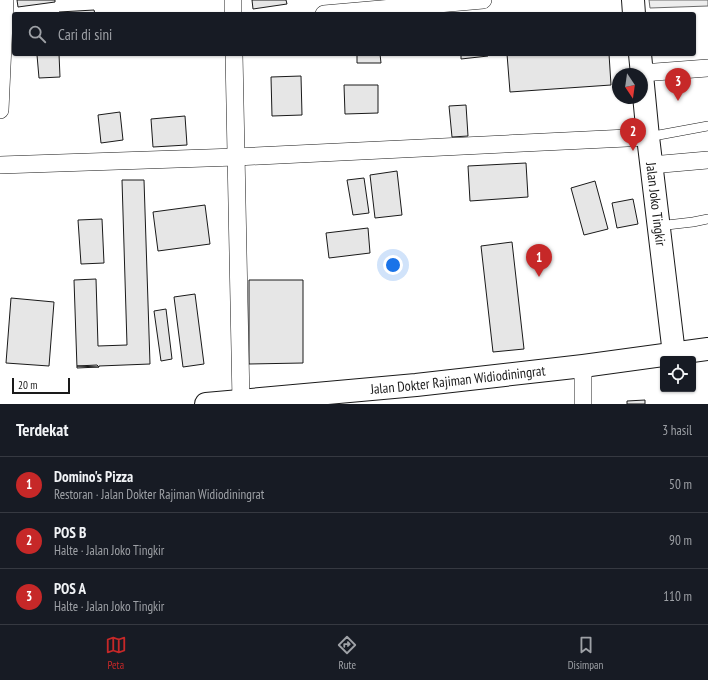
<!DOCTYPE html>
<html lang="id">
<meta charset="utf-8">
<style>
body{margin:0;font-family:"PT Sans Narrow",sans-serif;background:#242831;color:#f1f3f6}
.controls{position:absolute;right:12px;bottom:12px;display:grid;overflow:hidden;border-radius:4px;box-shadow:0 1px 3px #0004}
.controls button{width:36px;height:36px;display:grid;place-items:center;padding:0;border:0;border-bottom:1px solid #363941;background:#171b24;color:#f1f3f6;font:20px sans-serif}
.compass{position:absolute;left:612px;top:68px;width:36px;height:36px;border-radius:50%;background:#171b24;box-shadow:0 1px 3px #0004;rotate:167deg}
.scale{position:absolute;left:12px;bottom:10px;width:58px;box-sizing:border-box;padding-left:4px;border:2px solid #1a1a1a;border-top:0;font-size:11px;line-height:14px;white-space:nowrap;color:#1a1a1a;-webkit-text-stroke:3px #fff;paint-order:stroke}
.you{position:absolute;left:393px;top:265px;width:14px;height:14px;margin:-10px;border:3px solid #fff;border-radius:50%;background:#1a73e8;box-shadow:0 0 0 6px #1a73e833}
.badge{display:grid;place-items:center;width:26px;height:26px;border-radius:50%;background:#c62828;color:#fff;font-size:13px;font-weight:700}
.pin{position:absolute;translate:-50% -33px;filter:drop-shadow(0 1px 2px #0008)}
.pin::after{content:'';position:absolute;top:21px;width:14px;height:12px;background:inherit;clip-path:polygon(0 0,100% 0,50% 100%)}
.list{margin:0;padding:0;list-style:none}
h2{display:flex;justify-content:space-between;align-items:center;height:52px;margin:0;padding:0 16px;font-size:17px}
h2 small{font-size:13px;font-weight:400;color:#9ea1a6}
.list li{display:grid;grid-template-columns:26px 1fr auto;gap:12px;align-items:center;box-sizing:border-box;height:56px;padding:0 16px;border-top:1px solid #363941}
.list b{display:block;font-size:15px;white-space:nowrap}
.list p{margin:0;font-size:13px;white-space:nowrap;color:#9ea1a6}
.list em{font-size:13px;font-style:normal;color:#9ea1a6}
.icon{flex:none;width:22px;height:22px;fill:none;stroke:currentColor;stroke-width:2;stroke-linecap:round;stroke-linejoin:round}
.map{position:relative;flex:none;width:708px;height:404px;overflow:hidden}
.search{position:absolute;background:#171b24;box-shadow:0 1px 3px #0004;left:12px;right:12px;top:12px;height:44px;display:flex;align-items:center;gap:10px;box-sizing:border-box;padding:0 14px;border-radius:4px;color:#9ea1a6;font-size:15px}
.sheet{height:220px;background:#171b24}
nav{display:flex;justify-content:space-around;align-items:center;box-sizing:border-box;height:56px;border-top:1px solid #363941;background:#171b24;font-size:11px;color:#9ea1a6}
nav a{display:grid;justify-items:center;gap:2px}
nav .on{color:#c62828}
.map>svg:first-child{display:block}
.built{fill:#ededed;stroke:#6a6a6a}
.building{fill:#e6e6e6;stroke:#1a1a1a}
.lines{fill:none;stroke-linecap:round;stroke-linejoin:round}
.service-casing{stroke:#1a1a1a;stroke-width:10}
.minor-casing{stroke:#1a1a1a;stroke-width:18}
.secondary-casing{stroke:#1a1a1a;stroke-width:24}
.primary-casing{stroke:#1a1a1a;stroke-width:24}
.service{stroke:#fff;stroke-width:9}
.minor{stroke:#fff;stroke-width:17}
.secondary{stroke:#fff;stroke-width:22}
.primary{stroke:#fff;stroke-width:22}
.labels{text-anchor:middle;stroke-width:3;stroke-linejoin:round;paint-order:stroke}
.street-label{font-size:14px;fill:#1a1a1a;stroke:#fff}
</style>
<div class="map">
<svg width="708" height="404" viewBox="0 0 708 404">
<rect width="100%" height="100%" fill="#fff"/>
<!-- built -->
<polygon class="built" points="649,0 708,0 708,6 650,8"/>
<!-- building -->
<g class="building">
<polygon points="17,0 55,0 55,2 18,7"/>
<polygon points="252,0 286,0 287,4 253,9"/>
<polygon points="94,10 95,14 59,14 59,12"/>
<polygon points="48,54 59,54 60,77 39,78 37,55"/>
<polygon points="357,54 380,54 381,63 357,63"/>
<polygon points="461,54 488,54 488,56 461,59"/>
<polygon points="507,54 609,54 611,85 510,92"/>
<polygon points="301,76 302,115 272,116 271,77"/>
<polygon points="344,85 378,85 378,113 345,114"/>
<polygon points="466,105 468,136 452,137 449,106"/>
<polygon points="120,112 123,140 101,143 98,115"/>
<polygon points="185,116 187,145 153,147 151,119"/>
<polygon points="526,163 528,197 470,201 468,166"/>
<polygon points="397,171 402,215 375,218 370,175"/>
<polygon points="364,178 369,213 353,215 347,180"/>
<polygon points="122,180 144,180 150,364 99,366 99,367 77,368 74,280 96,279 98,346 127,345"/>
<polygon points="595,181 608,229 584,235 571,188"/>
<polygon points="633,199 638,224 617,228 612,203"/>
<polygon points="205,205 210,244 158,251 153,212"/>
<polygon points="102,219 104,263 81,264 78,220"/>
<polygon points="368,228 370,253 329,258 326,233"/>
<polygon points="512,242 524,349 493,352 481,246"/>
<polygon points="249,280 303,280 303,363 249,364"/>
<polygon points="195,294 204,364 183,367 174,297"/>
<polygon points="11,298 54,302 49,366 6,363"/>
<polygon points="166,309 172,359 161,361 154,311"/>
<polygon points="97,365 99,367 77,366"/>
<polygon points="645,400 645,404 627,404 627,401"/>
</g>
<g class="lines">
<defs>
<g id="service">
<polyline points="648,137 708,126"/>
<polyline points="658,226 693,222 708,219"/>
</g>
<g id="minor">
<polyline points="233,0 233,14"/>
<polyline points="324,14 483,0"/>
<polyline points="234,54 241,401"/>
<polyline points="642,73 708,68"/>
<polyline points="0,110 5,0"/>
<polyline points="0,165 236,157 648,137"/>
<polyline points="651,165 708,160"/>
<polyline points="583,404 583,366"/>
</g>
<g id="secondary">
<polyline points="633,0 634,14"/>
<path id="s1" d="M640 54 648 137 674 354"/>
</g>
<g id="primary">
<path id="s2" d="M206 404 416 385 583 366 708 349"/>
</g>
</defs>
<!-- service casing -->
<use href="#service" class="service-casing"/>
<!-- minor casing -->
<use href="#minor" class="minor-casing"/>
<!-- secondary casing -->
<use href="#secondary" class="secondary-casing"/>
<!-- primary casing -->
<use href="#primary" class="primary-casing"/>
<!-- service -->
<use href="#service" class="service"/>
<!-- minor -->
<use href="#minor" class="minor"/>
<!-- secondary -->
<use href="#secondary" class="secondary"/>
<!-- primary -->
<use href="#primary" class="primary"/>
</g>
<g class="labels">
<!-- street labels -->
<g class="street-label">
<text dy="5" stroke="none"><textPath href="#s1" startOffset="151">Jalan Joko Tingkir</textPath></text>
<text dy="5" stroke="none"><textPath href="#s2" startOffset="253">Jalan Dokter Rajiman Widiodiningrat</textPath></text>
</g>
</g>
</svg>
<div class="controls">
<button><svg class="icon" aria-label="locate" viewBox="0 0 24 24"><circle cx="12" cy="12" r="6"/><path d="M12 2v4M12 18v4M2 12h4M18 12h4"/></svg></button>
</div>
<svg class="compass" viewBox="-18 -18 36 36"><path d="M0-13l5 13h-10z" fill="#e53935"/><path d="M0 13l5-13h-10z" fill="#9ea1a6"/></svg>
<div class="scale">20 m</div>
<div class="you"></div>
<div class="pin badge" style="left:539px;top:277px">1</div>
<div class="pin badge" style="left:633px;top:151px">2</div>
<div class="pin badge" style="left:678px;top:101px">3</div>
<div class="search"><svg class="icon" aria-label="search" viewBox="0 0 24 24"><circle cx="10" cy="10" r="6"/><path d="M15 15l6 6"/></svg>Cari di sini</div>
</div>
<section class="sheet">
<h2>Terdekat<small>3 hasil</small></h2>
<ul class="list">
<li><span class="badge">1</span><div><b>Domino's Pizza</b><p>Restoran · Jalan Dokter Rajiman Widiodiningrat</p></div><em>50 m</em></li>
<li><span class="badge">2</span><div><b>POS B</b><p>Halte · Jalan Joko Tingkir</p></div><em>90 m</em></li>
<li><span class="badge">3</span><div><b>POS A</b><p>Halte · Jalan Joko Tingkir</p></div><em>110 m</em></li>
</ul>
</section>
<nav>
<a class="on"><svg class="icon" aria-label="map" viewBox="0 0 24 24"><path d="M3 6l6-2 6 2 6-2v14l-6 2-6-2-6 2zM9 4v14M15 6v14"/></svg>Peta</a>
<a><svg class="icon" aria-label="directions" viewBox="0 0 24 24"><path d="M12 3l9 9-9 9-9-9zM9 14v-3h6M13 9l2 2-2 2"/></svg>Rute</a>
<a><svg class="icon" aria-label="saved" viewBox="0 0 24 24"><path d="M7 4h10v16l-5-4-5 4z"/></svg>Disimpan</a>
</nav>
